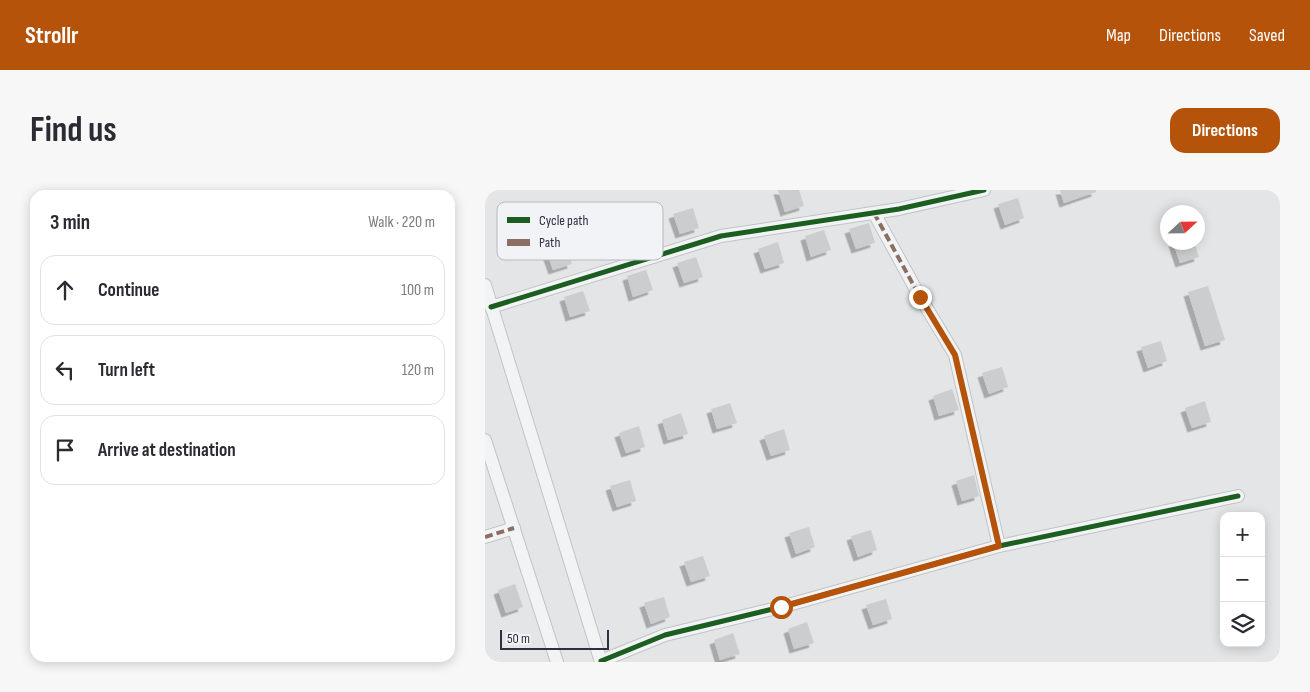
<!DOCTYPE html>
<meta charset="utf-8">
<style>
body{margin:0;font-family:"Sofia Sans Condensed",sans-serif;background:#f7f7f7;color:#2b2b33}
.controls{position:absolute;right:15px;bottom:15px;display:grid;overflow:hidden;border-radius:10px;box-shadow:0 2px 12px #0003}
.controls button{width:45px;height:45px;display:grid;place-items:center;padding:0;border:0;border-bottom:1px solid #e1e1e2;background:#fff;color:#2b2b33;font:25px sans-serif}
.compass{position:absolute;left:675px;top:15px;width:45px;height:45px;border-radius:50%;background:#fff;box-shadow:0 2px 12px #0003;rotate:68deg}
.scale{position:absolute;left:15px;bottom:12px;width:109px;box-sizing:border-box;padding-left:5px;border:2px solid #2b313f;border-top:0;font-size:14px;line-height:18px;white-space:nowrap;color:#2b313f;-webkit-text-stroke:4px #f1f3f6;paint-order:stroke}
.stop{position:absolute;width:15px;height:15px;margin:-11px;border:4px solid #b45309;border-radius:50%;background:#fff}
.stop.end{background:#b45309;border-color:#fff;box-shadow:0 1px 5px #0008}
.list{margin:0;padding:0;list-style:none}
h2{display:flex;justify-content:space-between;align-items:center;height:65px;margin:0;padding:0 20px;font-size:21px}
h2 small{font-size:16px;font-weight:400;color:#7c7c81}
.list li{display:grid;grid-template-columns:32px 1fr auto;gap:15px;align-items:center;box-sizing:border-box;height:70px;margin:0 10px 10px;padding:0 10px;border:1px solid #e1e1e2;border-radius:15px}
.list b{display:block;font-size:19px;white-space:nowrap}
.list em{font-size:16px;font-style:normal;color:#7c7c81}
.icon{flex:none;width:28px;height:28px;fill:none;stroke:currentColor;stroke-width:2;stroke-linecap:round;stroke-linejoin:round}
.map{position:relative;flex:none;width:795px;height:472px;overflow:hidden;border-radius:15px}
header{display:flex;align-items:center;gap:30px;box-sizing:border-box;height:70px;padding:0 25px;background:#b45309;color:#fff}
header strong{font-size:24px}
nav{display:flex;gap:28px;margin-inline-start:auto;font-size:18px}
.intro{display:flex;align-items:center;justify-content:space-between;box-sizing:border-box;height:120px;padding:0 30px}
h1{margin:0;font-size:35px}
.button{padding:12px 22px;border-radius:15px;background:#b45309;color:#fff;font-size:18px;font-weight:700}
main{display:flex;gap:30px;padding:0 30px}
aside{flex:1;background:#fff;border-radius:15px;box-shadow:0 2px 12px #0003}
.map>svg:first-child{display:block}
.building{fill:#cbcdcf;filter:url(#shadow)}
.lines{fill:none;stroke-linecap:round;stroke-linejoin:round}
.street-casing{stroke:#c1c3c5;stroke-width:14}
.street{stroke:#f2f3f4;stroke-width:12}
.quiet{stroke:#8d6e63;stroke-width:4;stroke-dasharray:8 4;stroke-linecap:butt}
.cycleway-casing{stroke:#f1f3f6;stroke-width:8}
.cycleway{stroke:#1b5e20;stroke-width:5}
.route{stroke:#b45309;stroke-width:6}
.key{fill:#f1f3f6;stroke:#b6b9bf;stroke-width:1}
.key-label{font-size:14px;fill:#2b313f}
</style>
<header>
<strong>Strollr</strong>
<nav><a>Map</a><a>Directions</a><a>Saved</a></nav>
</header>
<div class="intro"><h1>Find us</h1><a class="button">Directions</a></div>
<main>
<aside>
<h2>3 min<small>Walk · 220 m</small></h2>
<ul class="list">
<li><svg class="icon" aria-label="ahead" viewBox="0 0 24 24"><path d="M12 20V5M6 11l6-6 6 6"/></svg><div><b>Continue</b></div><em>100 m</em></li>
<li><svg class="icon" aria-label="left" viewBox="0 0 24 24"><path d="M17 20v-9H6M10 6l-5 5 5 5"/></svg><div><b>Turn left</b></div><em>120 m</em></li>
<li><svg class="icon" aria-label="arrive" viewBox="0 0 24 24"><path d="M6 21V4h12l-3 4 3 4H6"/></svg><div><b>Arrive at destination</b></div></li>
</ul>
</aside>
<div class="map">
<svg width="795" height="472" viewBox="0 0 795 472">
<defs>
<filter id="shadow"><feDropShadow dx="-4.5" dy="4.5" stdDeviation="0" flood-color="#0004"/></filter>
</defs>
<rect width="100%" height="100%" fill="#e3e5e7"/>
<!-- building -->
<g class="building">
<polygon points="293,0 314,0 319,16 300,22"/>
<polygon points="575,0 611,0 611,2 579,13"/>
<polygon points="533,8 539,28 520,35 513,14"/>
<polygon points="208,18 214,38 195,44 188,24"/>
<polygon points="384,33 390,53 371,59 364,39"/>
<polygon points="339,40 346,60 326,67 320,46"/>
<polygon points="293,52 299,73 280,79 273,59"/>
<polygon points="688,52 709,52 714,67 695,73"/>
<polygon points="81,54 87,74 68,80 61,60"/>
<polygon points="211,67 218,87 199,93 192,73"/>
<polygon points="161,80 168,100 148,107 142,86"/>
<polygon points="723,96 740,150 720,156 703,102"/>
<polygon points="98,101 105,121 85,127 79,107"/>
<polygon points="676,151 682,171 663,178 656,157"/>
<polygon points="517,177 523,197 504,204 497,183"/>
<polygon points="467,199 474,220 454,226 448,206"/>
<polygon points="720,211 726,232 707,238 700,218"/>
<polygon points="245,213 252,233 232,239 226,219"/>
<polygon points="196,223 203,244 183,250 177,230"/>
<polygon points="154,236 160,257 141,263 134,243"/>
<polygon points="299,239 305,260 286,266 279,246"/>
<polygon points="489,285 494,306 477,311 471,291"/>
<polygon points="145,290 151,311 132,317 125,296"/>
<polygon points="324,337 330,357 311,364 304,343"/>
<polygon points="386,340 392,360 373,367 366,346"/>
<polygon points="218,366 225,386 206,392 199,372"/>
<polygon points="30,394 38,417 21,423 13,400"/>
<polygon points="179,407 185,427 166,434 159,413"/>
<polygon points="401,409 407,429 388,435 381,415"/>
<polygon points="322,432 329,453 309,459 303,439"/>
<polygon points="248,443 255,464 235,470 229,450"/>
</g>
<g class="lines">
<defs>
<g id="street">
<polyline points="389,23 435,107 470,165 514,356"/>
<polyline points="0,95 116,472"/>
<polyline points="6,117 236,46 414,19 499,0"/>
<polyline points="0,250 72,472"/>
<polyline points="0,347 29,338"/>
<polyline points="116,471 180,445 296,417 514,356 753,306"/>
</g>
</defs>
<!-- street casing -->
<use href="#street" class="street-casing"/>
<!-- street -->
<use href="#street" class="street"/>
<!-- quiet -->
<g class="quiet">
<polyline points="389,23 435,107 470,165 514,356"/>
<polyline points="0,347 29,338"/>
</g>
<defs>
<g id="cycleway">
<polyline points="6,117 236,46 414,19 499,0"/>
<polyline points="116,471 180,445 296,417 514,356 753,306"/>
</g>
</defs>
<!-- cycleway casing -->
<use href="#cycleway" class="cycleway-casing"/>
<!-- cycleway -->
<use href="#cycleway" class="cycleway"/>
</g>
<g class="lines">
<!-- route -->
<polyline class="route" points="296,417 514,356 470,165 435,107"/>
</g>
<!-- legend -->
<rect x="12" y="12" width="166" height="58" rx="8" class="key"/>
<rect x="22" y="27" width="23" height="6" fill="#1b5e20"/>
<rect x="22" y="49" width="23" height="7" fill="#8d6e63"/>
<g class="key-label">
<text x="54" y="35">Cycle path</text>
<text x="54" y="57">Path</text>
</g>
</svg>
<div class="controls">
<button>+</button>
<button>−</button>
<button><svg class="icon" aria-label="layers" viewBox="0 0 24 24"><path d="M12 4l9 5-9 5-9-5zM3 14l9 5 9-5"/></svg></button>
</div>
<svg class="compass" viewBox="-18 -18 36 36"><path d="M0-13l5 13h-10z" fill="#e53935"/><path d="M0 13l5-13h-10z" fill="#7c7c81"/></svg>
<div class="scale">50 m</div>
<div class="stop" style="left:296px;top:417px"></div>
<div class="stop end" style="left:435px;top:107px"></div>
</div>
</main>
